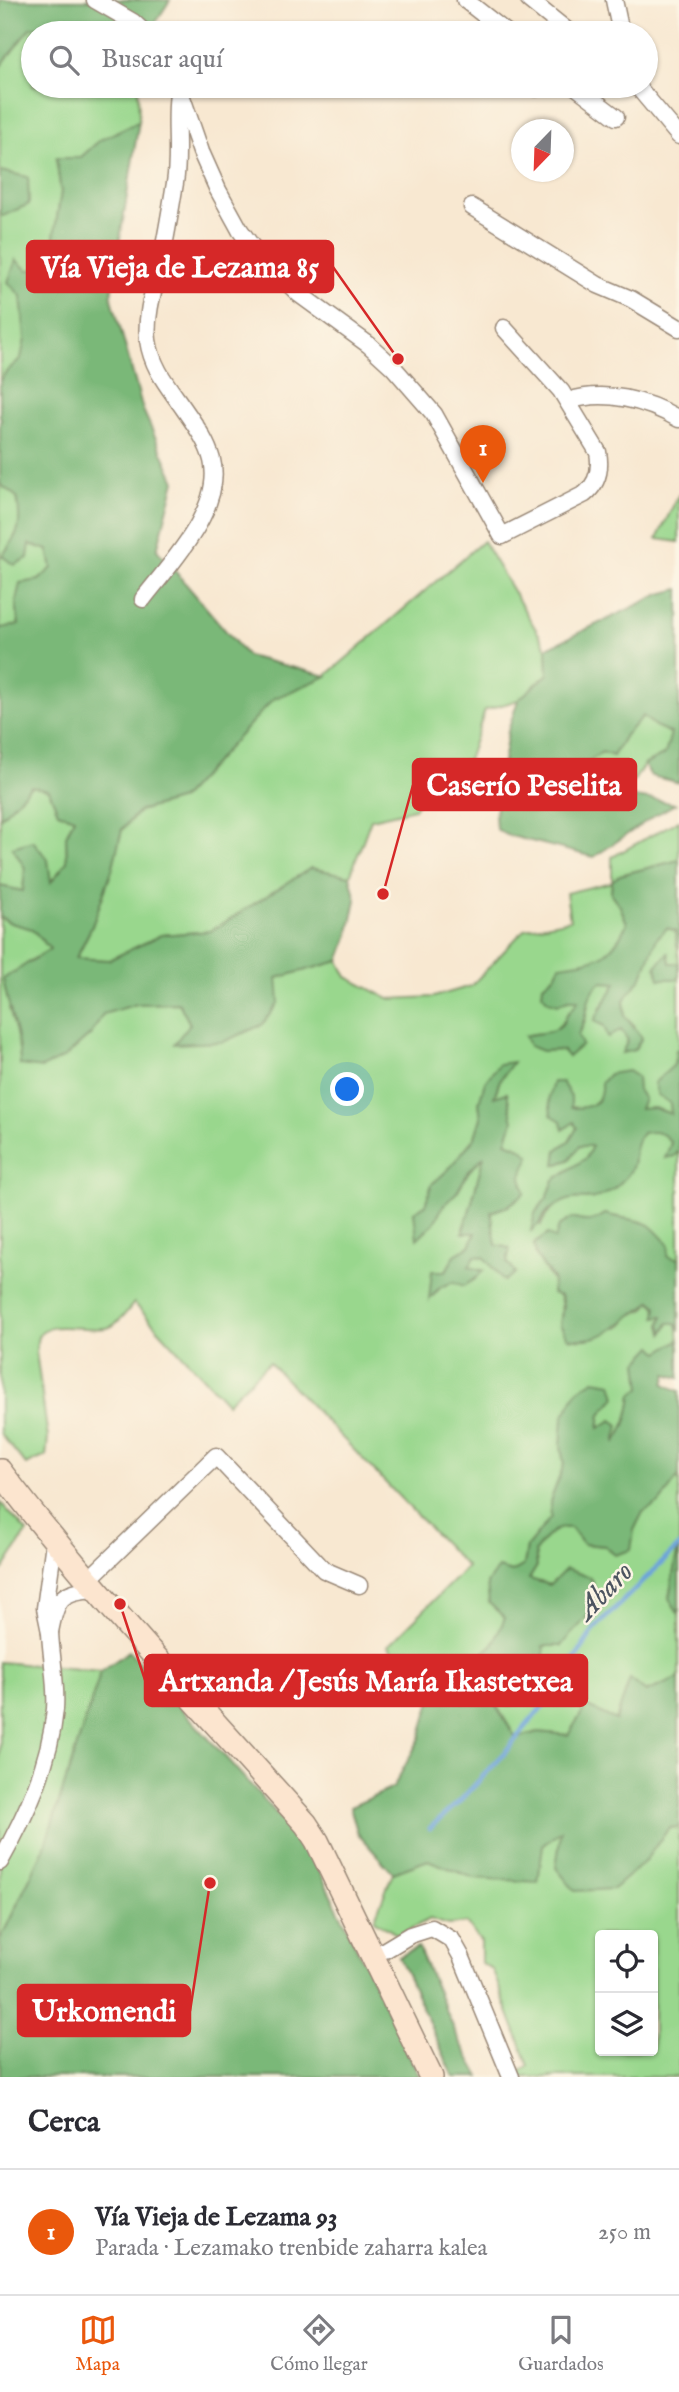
<!DOCTYPE html>
<html lang="es">
<meta charset="utf-8">
<style>
body{margin:0;font-family:"IM FELL English",serif;background:#f7f7f7;color:#2b2b33}
.controls{position:absolute;right:21px;bottom:21px;display:grid;overflow:hidden;border-radius:7px;box-shadow:0 2px 5px #0004}
.controls button{width:63px;height:63px;display:grid;place-items:center;padding:0;border:0;border-bottom:2px solid #e1e1e2;background:#fff;color:#2b2b33;font:35px sans-serif}
.compass{position:absolute;left:511px;top:119px;width:63px;height:63px;border-radius:50%;background:#fff;box-shadow:0 2px 5px #0004;rotate:203deg}
.you{position:absolute;left:348px;top:1090px;width:24px;height:24px;margin:-18px;border:5px solid #fff;border-radius:50%;background:#1a73e8;box-shadow:0 0 0 10px #1a73e833}
.badge{display:grid;place-items:center;width:46px;height:46px;border-radius:50%;background:#ea580c;color:#fff;font-size:23px;font-weight:700}
.pin{position:absolute;translate:-50% -58px;filter:drop-shadow(0 2px 4px #0008)}
.pin::after{content:'';position:absolute;top:37px;width:24px;height:21px;background:inherit;clip-path:polygon(0 0,100% 0,50% 100%)}
.list{margin:0;padding:0;list-style:none}
h2{display:flex;justify-content:space-between;align-items:center;height:91px;margin:0;padding:0 28px;font-size:30px}
h2 small{font-size:23px;font-weight:400;color:#7c7c81}
.list li{display:grid;grid-template-columns:46px 1fr auto;gap:21px;align-items:center;box-sizing:border-box;height:126px;padding:0 28px;border-top:2px solid #e1e1e2}
.list b{display:block;font-size:26px;white-space:nowrap}
.list p{margin:0;font-size:23px;white-space:nowrap;color:#7c7c81}
.list em{font-size:23px;font-style:normal;color:#7c7c81}
.icon{flex:none;width:38px;height:38px;fill:none;stroke:currentColor;stroke-width:2;stroke-linecap:round;stroke-linejoin:round}
.map{position:relative;flex:none;width:679px;height:2077px;overflow:hidden}
.search{position:absolute;background:#fff;box-shadow:0 2px 5px #0004;left:21px;right:21px;top:21px;height:77px;display:flex;align-items:center;gap:18px;box-sizing:border-box;padding:0 24px;border-radius:38px;color:#7c7c81;font-size:26px}
.sheet{height:217px;background:#fff}
nav{display:flex;justify-content:space-around;align-items:center;box-sizing:border-box;height:98px;border-top:2px solid #e1e1e2;background:#fff;font-size:19px;color:#7c7c81}
nav a{display:grid;justify-items:center;gap:4px}
nav .on{color:#ea580c}
.map>svg:first-child{display:block}
.green{fill:#99d78d;stroke:#6a8056;stroke-width:2;fill-rule:evenodd}
.forest{fill:#7ab878;stroke:#5a714b;stroke-width:2}
.lines{fill:none;stroke-linecap:round;stroke-linejoin:round}
.stream{stroke:#6ca3da;stroke-width:5}
.street-casing{stroke:#9a8978;stroke-width:19}
.secondary-casing{stroke:#9a8978;stroke-width:26}
.street{stroke:#fff;stroke-width:16}
.secondary{stroke:#fce5cf;stroke-width:23}
.labels{text-anchor:middle;stroke-width:5;stroke-linejoin:round;paint-order:stroke}
.water-label{font-size:30px;font-style:italic;fill:#4c5460;stroke:#fcf5e5}
.leader{fill:none;stroke:#d62828;stroke-width:2.5}
.callout-dot{fill:#d62828;stroke:#fcf5e5;stroke-width:2.5}
.callout{fill:#d62828;stroke:#d62828;stroke-width:2.5}
.callout-label{font-size:30px;text-anchor:middle;font-weight:bold;fill:#fff}
</style>
<div class="map">
<svg width="679" height="2077" viewBox="0 0 679 2077">
<rect width="100%" height="100%" fill="#fcf5e5"/>
<filter id="ink" filterUnits="userSpaceOnUse"><feTurbulence type="fractalNoise" baseFrequency=".0143" numOctaves="2"/><feDisplacementMap in="SourceGraphic" scale="14" xChannelSelector="R" yChannelSelector="G"/><feConvolveMatrix kernelMatrix="1 2 1 2 8 2 1 2 1" color-interpolation-filters="sRGB"/></filter>
<filter id="wash" filterUnits="userSpaceOnUse"><feTurbulence type="fractalNoise" baseFrequency=".00686" numOctaves="4" result="noise"/><feDisplacementMap in="SourceGraphic" scale="28" xChannelSelector="R" yChannelSelector="G"/><feGaussianBlur stdDeviation="1.57" result="paint"/><feColorMatrix in="noise" values="0 0 0 0 0 0 0 0 0 0 0 0 0 0 0 0 0 1.4 0 .05"/><feComposite in="paint" operator="in"/></filter>
<g filter="url(#wash)">
<rect width="100%" height="100%" fill="#f8e8d1"/>
<!-- green -->
<g class="green">
<path d="M91 25 106 33H33V86H138L139 121 100 140 80 158 56 159 61 192 49 270H27L16 260C19 285 31 333 22 356 18 365 6 372 0 381V215L29 204 27 177 0 171V67L30 28Z"/>
<polygon points="0,484 17,497 22,522 11,544 29,544 48,550 52,568 16,601 19,626 0,628"/>
<polygon points="679,494 679,542 657,539 678,496"/>
<polygon points="483,541 547,648 548,674 518,700 485,710 468,760 436,772 414,809 371,819 350,876 311,868 211,931 161,935 109,960 76,959 92,926 112,870 122,830 139,811 181,799 273,699 327,675"/>
<polygon points="643,716 655,726 671,733 666,754 644,765 623,798 593,791 584,765 602,752 613,756 625,735"/>
<polygon points="31,786 49,790 58,812 74,818 66,836 67,862 50,883 25,868 23,891 0,886 0,818"/>
<path d="M679 820V860L620 875 612 882 611 894 620 906 627 923 618 943 599 958 582 962 555 975 543 985 558 1004 568 1000 579 999C575 1007 558 1031 549 1033 541 1034 534 1033 526 1036L542 1051 562 1050C570 1043 580 1035 584 1024 591 1004 583 999 600 982H616L610 996 600 1008 621 1029 628 1040 623 1052 635 1026 625 1016 624 1000 657 938 667 928 676 931 679 963H670L668 954 671 977 679 979V1048L676 1050 674 1065 658 1095 670 1103 672 1114 654 1108 639 1110 644 1099 638 1090 602 1094C585 1117 570 1107 549 1097L551 1107 574 1121 577 1128 570 1140 557 1150 556 1165 569 1160 579 1146 593 1145 587 1158 554 1180 547 1198 535 1213 541 1225C552 1201 568 1196 593 1199L642 1133C664 1129 669 1134 674 1156L679 1151V1259L668 1257 643 1222 620 1219 605 1214 594 1221 584 1222 554 1240 534 1244C541 1281 568 1278 560 1325L619 1328 631 1315 646 1309 651 1301 664 1316V1332L669 1323H677L679 1340 659 1352 653 1347 641 1388 632 1394C630 1415 624 1429 613 1446L599 1429 601 1414 616 1397 561 1445 564 1465 550 1502 551 1517 527 1547 524 1565 512 1572 489 1603 505 1618 494 1644 469 1666 417 1677 388 1646 467 1567 269 1362 227 1403 134 1303C127 1311 120 1323 110 1327 94 1333 47 1319 39 1335 36 1340 37 1346 36 1352L48 1438 46 1456 26 1465 0 1433V917L11 923 32 928 51 949 28 962 9 1009 20 1045V1065L65 1057 91 1034 103 1014 137 1004 179 1003 190 1024 175 1044 277 978 339 961 347 977 389 999 434 997 471 986 525 929 570 920 566 893 612 882V857ZM512 1063 500 1080 494 1098 506 1093V1142L521 1148V1176L525 1193 508 1206 491 1212C494 1222 492 1232 495 1242 498 1253 509 1263 515 1273L504 1281 484 1257 475 1256 468 1267 482 1270 441 1287 430 1299 455 1255 470 1246 476 1232 463 1233C472 1207 476 1180 485 1154L469 1171 457 1192 443 1206 434 1223 414 1212 425 1205 432 1184 448 1170 475 1137 481 1118 479 1102Z"/>
<path d="M679 1476V1542L669 1598 679 1614V1678L645 1692 616 1720 568 1735 538 1732 516 1738 495 1703 512 1705 538 1676 543 1646H561L572 1630 592 1613 550 1585 529 1579 537 1566 535 1552C545 1537 552 1526 571 1528L583 1544 605 1546 634 1530 643 1511 659 1503Z"/>
<polygon points="0,1502 27,1532 0,1574"/>
<polygon points="0,1662 101,1671 44,1849 0,1940"/>
<path d="M679 1827V2077H519L517 2073 529 2066 492 1969 481 1963V1942L466 1923 448 1925 430 1919 398 1935 374 1920 393 1873 428 1860 474 1878 543 1845 562 1830 644 1862 669 1828ZM600 1935H653V2051H600Z"/>
</g>
<!-- forest -->
<g class="forest">
<polygon points="0,0 170,0 149,33 106,33 91,25 30,28 0,67"/>
<path d="M139 121 111 295 143 410 175 481 157 550 247 656 327 676 273 699 181 799 139 811 122 829 112 870 92 926 76 958 109 960 161 935 211 931 311 868 350 876 356 900 348 937 339 961 277 978 279 1002 262 1025 223 1042 174 1044 190 1024 179 1003 137 1004 103 1014 91 1034 65 1057 42 1068 20 1065C20 1036 8 1008 3 979L50 949 32 929 11 923 0 917V886L23 891 25 868 12 847 33 841 48 860 51 882 67 862 66 836 74 818 58 812 49 790 31 786 0 818V628L19 625 16 601 20 583 39 580 52 568 48 550 30 544 28 558 14 565 2 556C20 532 22 526 17 497L0 484V421L2 420 0 416V381L6 372 21 358 25 339 21 296 8 282 16 260 27 270 49 269 61 192 56 158H80L100 140Z"/>
<polygon points="0,171 28,177 29,204 3,216 0,215"/>
<path d="M679 589V783L651 776 644 765 665 754 671 733 655 726 643 716 625 735 613 756 602 752 584 765 593 791C620 797 648 797 675 804L654 816 594 857 507 835 496 829 495 815 508 731 518 700 548 674 547 648 660 594Z"/>
<path d="M679 860V947L676 943V931L667 928 657 938 642 977 624 1000 625 1016 642 1038 634 1050 622 1053 628 1040 621 1030 608 1037 604 1026 594 1021 616 983 601 982C582 999 590 1014 578 1035L582 1045 568 1057 562 1050 542 1051 529 1046 525 1036C538 1032 554 1035 563 1023 567 1018 563 1018 568 1013 573 1007 575 1007 578 1000H568L558 1004 548 1001 542 994 543 985 555 975 560 965C597 960 611 959 627 923L620 906 611 894 612 881 620 875Z"/>
<polygon points="668,953 670,963 679,963 679,979 659,979 656,966"/>
<path d="M679 1048V1151L674 1156 665 1158 671 1143C663 1131 656 1131 642 1133 629 1151 640 1161 626 1177 618 1187 606 1196 594 1198 581 1201 577 1195 563 1202 558 1205 552 1207 548 1211 541 1218 543 1223 531 1231L535 1213 547 1198 554 1180 586 1158 592 1146H580L569 1160 555 1165 557 1150 570 1140 577 1128 574 1122 563 1130 561 1121 551 1115 549 1097 553 1082H562L571 1097V1108C590 1108 603 1105 601 1083L609 1074 628 1071 637 1077 638 1090 644 1099 640 1109 654 1108 671 1114 670 1103 658 1095 654 1083 674 1065 676 1050Z"/>
<path d="M513 1062 500 1080 494 1097 507 1093 513 1121 506 1142 521 1148 530 1156 521 1176 525 1193 508 1206 491 1212 496 1245 510 1248 507 1262 516 1273 504 1281 484 1257 475 1256 469 1267 483 1271 474 1280 464 1286 454 1282 440 1287 429 1300 432 1271H446L455 1255 470 1246 476 1233H462C472 1208 476 1182 484 1156L469 1171 457 1192 443 1206 434 1223 417 1239 414 1212 425 1205 432 1184 448 1170 475 1137 481 1118 479 1102 485 1082 499 1064Z"/>
<path d="M605 1214C618 1218 638 1219 649 1225 656 1230 662 1238 669 1245L668 1256 679 1259V1328L676 1323H669L663 1333 661 1324 663 1316 656 1317 657 1306 651 1301C645 1311 637 1310 629 1317 610 1333 594 1343 568 1338L560 1325 563 1306 561 1296 552 1293 553 1279 536 1256 534 1244 548 1234 555 1239 559 1226 572 1218C586 1223 593 1222 605 1214Z"/>
<path d="M679 1340V1378L667 1374 664 1384 679 1391V1476L659 1503 643 1512 634 1530 631 1550 615 1555 605 1546 583 1544 571 1528C552 1526 545 1538 535 1552L537 1566 529 1579 550 1585 566 1569 590 1577C592 1582 596 1589 596 1594 598 1613 572 1630 561 1646H543C550 1670 525 1688 512 1705L495 1704 516 1738 538 1732 568 1735 586 1706 616 1720 630 1679 646 1692 679 1678V1827L669 1828 644 1862 613 1889 575 1891 556 1868 561 1831 543 1845 538 1882 474 1878 428 1860 393 1873 358 1834 350 1807 393 1788 420 1738 433 1694 417 1677 469 1666 493 1644 505 1618 489 1603 487 1583 498 1568 512 1572 524 1565 527 1547 551 1517 550 1502 564 1465 561 1445 563 1417 578 1390 594 1380 612 1383 616 1397 601 1414 599 1428 612 1420 619 1425 615 1443C626 1427 630 1414 632 1394L641 1388 638 1362 653 1346 659 1352Z"/>
<polygon points="679,1542 679,1614 669,1598"/>
<polygon points="129,1651 308,1848 420,2077 0,2077 0,1940 44,1849 101,1671"/>
<polygon points="418,1947 458,2038 480,2077 454,2077 399,1957"/>
</g>
<g class="lines">
<!-- stream -->
<polyline class="stream" points="430,1828 461,1800 502,1756 550,1697 595,1628 679,1546"/>
</g>
</g>
<g filter="url(#ink)">
<g class="lines">
<defs>
<g id="street">
<polyline points="95,0 133,22 145,33"/>
<polyline points="465,0 507,33"/>
<polyline points="529,0 570,33"/>
<polyline points="614,0 621,33"/>
<path d="M178 86 201 152 218 190 240 230 255 251 299 294 369 345 393 367 434 414 502 536 585 494C598 483 601 468 598 452L561 391 504 328"/>
<polyline points="575,86 616,117"/>
<polyline points="637,86 679,136"/>
<polyline points="536,88 537,86"/>
<polyline points="472,207 598,285 631,299 679,328"/>
<path d="M568 401C605 389 646 400 679 419"/>
<path d="M143 599C170 564 224 508 212 460 207 441 195 425 184 409 168 386 152 368 148 340 145 312 156 283 162 256 167 232 171 207 175 183 180 152 174 123 178 93"/>
<path d="M54 1542 45 1608 50 1632C56 1599 60 1591 95 1589"/>
<polyline points="88,1580 216,1456 324,1570 359,1585"/>
<path d="M0 1862C26 1815 50 1764 55 1709 57 1684 51 1657 50 1632"/>
<polyline points="385,1950 410,1935 432,1928 452,1940 461,1956 511,2077"/>
</g>
<path id="secondary" d="M0 1471C94 1595 202 1707 306 1824L317 1841 431 2077"/>
</defs>
<!-- street casing -->
<use href="#street" class="street-casing"/>
<!-- secondary casing -->
<use href="#secondary" class="secondary-casing"/>
<!-- street -->
<use href="#street" class="street"/>
<!-- secondary -->
<use href="#secondary" class="secondary"/>
</g>
</g>
<g class="labels">
<!-- water labels -->
<g class="water-label">
<text transform="translate(604 1590) rotate(-46)" y="10">Abaro</text>
</g>
</g>
<!-- callouts -->
<path class="leader" d="M398 359L333 267M383 894L413 785M120 1604L145 1680M210 1883L190 2011"/>
<g class="callout-dot">
<circle cx="398" cy="359" r="7"/>
<circle cx="383" cy="894" r="7"/>
<circle cx="120" cy="1604" r="7"/>
<circle cx="210" cy="1883" r="7"/>
</g>
<g class="callout">
<rect x="27" y="241" width="306" height="51" rx="7"/>
<rect x="413" y="759" width="223" height="51" rx="7"/>
<rect x="145" y="1655" width="442" height="51" rx="7"/>
<rect x="18" y="1985" width="172" height="51" rx="7"/>
</g>
<g class="callout-label">
<text x="180" y="277">Vía Vieja de Lezama 85</text>
<text x="524" y="795">Caserío Peselita</text>
<text x="366" y="1691">Artxanda / Jesús María Ikastetxea</text>
<text x="104" y="2021">Urkomendi</text>
</g>
</svg>
<div class="controls">
<button><svg class="icon" aria-label="locate" viewBox="0 0 24 24"><circle cx="12" cy="12" r="6"/><path d="M12 2v4M12 18v4M2 12h4M18 12h4"/></svg></button>
<button><svg class="icon" aria-label="layers" viewBox="0 0 24 24"><path d="M12 4l9 5-9 5-9-5zM3 14l9 5 9-5"/></svg></button>
</div>
<svg class="compass" viewBox="-18 -18 36 36"><path d="M0-13l5 13h-10z" fill="#e53935"/><path d="M0 13l5-13h-10z" fill="#7c7c81"/></svg>
<div class="you"></div>
<div class="pin badge" style="left:483px;top:483px">1</div>
<div class="search"><svg class="icon" aria-label="search" viewBox="0 0 24 24"><circle cx="10" cy="10" r="6"/><path d="M15 15l6 6"/></svg>Buscar aquí</div>
</div>
<section class="sheet">
<h2>Cerca<small></small></h2>
<ul class="list">
<li><span class="badge">1</span><div><b>Vía Vieja de Lezama 93</b><p>Parada · Lezamako trenbide zaharra kalea</p></div><em>250 m</em></li>
</ul>
</section>
<nav>
<a class="on"><svg class="icon" aria-label="map" viewBox="0 0 24 24"><path d="M3 6l6-2 6 2 6-2v14l-6 2-6-2-6 2zM9 4v14M15 6v14"/></svg>Mapa</a>
<a><svg class="icon" aria-label="directions" viewBox="0 0 24 24"><path d="M12 3l9 9-9 9-9-9zM9 14v-3h6M13 9l2 2-2 2"/></svg>Cómo llegar</a>
<a><svg class="icon" aria-label="saved" viewBox="0 0 24 24"><path d="M7 4h10v16l-5-4-5 4z"/></svg>Guardados</a>
</nav>
